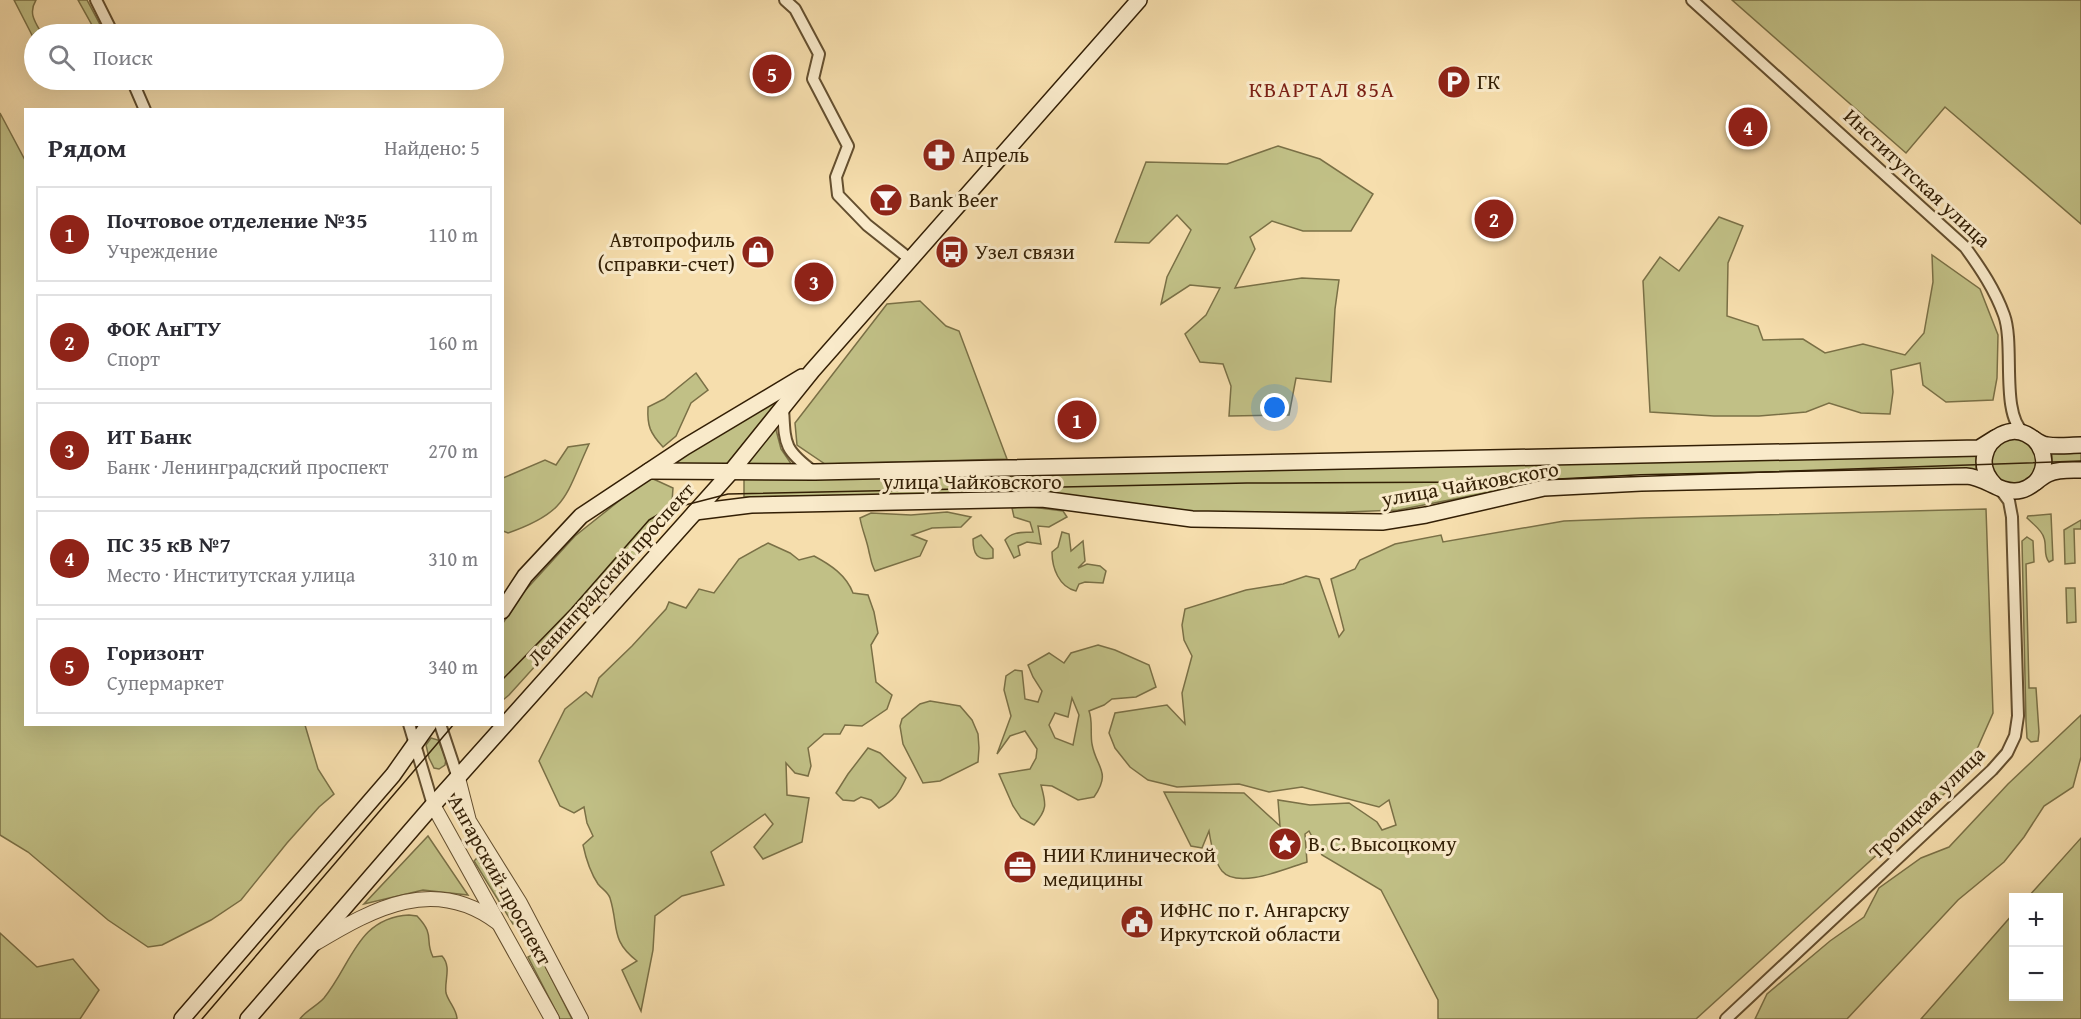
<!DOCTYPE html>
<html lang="ru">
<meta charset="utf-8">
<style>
body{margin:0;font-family:"Gentium Book Plus",serif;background:#f2f2f3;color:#2b2b33}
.controls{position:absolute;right:18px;bottom:18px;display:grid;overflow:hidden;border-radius:0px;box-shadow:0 6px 24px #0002}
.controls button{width:54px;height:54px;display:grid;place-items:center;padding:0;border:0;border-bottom:2px solid #e1e1e2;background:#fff;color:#2b2b33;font:30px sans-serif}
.you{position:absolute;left:1275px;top:408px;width:21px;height:21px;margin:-15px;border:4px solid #fff;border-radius:50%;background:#1a73e8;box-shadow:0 0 0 9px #1a73e833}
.badge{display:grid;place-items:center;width:39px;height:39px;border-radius:50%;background:#8f2418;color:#fff;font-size:20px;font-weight:700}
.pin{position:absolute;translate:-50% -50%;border:3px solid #fff;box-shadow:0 2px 6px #0006}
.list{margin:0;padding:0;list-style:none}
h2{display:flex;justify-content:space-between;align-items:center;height:78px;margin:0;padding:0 24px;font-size:26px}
h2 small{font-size:20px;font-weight:400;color:#7c7c81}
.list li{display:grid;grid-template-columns:39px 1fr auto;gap:18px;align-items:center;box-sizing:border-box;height:96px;margin:0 12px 12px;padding:0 12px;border:2px solid #e1e1e2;border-radius:0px}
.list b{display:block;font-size:22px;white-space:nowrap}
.list p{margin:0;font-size:20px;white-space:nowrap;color:#7c7c81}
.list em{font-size:20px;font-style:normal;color:#7c7c81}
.icon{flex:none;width:33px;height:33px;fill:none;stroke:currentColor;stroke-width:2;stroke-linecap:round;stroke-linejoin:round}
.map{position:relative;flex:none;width:2081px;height:1019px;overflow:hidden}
.search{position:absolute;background:#fff;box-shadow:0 6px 24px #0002;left:24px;top:24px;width:480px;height:66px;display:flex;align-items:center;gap:15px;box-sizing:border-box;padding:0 21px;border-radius:33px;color:#7c7c81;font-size:22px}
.panel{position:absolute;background:#fff;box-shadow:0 6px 24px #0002;left:24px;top:108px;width:480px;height:618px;border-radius:0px}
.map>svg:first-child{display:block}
.green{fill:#c1c086;stroke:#7a7046;stroke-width:1.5;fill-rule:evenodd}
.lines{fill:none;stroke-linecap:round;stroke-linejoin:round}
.minor-casing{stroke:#644f2f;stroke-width:14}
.tertiary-casing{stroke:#644f2f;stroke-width:16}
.secondary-casing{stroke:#331f05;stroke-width:18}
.minor{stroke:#f9eaca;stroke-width:10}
.tertiary{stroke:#f9eaca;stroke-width:14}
.secondary{stroke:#f9eaca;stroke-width:15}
.tram{stroke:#331f05;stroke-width:1.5}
.labels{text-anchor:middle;stroke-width:6;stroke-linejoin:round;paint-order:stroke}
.poi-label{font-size:21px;fill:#331f05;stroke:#f9eaca;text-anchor:start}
.street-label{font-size:21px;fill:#331f05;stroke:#f9eaca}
.neighbourhood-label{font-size:22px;letter-spacing:1.5px;fill:#7a1f14;stroke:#f9eaca}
</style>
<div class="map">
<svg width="2081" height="1019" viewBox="0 0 2081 1019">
<rect width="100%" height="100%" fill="#f6dead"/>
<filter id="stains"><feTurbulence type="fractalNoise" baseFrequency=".00333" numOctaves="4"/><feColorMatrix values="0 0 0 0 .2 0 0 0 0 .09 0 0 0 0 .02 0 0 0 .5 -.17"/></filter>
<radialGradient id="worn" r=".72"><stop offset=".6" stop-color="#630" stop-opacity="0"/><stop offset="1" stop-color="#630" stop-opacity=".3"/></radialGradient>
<!-- green -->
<g class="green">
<path d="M14 0H36C28 13 35 22 42 34H34V39Z"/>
<polygon points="78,0 87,0 105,34 97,34"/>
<polygon points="1732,0 2081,0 2081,224 1945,107 1906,153"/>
<polygon points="0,113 26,162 26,724 305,725 318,769 334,794 319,807 287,843 241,900 211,920 162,945 148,947 108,920 28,852 0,835"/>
<polygon points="1278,146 1320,159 1373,194 1351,231 1303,231 1272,221 1250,237 1255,249 1235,288 1302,278 1339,280 1335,309 1331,382 1296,378 1289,415 1229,416 1231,386 1223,364 1200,362 1185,334 1206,315 1220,288 1190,285 1161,304 1167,277 1191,230 1177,215 1149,243 1115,242 1146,162 1227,164"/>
<polygon points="1719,217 1743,226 1728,263 1727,316 1758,326 1763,340 1803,339 1825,353 1863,344 1905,355 1924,333 1933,282 1932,255 1980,289 1998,335 1997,378 1993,400 1946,402 1923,385 1920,363 1891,370 1893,392 1890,414 1861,413 1829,403 1806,412 1759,416 1714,416 1650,412 1643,281 1660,257 1679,271"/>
<polygon points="920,301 946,326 959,331 1007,459 825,464 797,445 795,423 887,304"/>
<path d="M696 373 708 390 691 403 676 436 663 447C650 433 647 426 648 407L664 399Z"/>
<polygon points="783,396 726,465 668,465"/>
<polygon points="775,426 781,449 792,465 745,466"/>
<polygon points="2011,435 2037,448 2036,477 2008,488 1989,471 1995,442"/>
<path d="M589 444C565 496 568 512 508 533L503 531V478L545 460 556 465 568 447Z"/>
<polygon points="2081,453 2081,465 2052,466 2052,454"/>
<polygon points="1976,456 1976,470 1542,482 1398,510 1346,512 1226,513 1142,510 1039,492 744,497 744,479"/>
<polygon points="649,477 673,488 671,516 509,695 503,700 503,623 521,595 575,536"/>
<path d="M1024 506 1063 511 1067 517 1049 527 1038 526 1041 544 1027 542 1018 546 1020 555 1014 558 1005 540C1013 531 1022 533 1033 532L1030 522 1014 517 1012 508Z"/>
<path d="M1986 509 1993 713 1966 774 1696 1019H1438V1000L1381 890 1322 855 1309 831 1305 834 1307 862C1287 868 1238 890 1222 871 1214 861 1211 844 1209 831L1202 848 1191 846 1164 792 1244 793 1280 826 1278 800 1310 805 1349 803 1377 822 1382 830 1396 825 1389 800 1379 807 1302 787 1269 792 1239 784 1177 787 1148 780 1130 767 1115 748 1109 733 1115 713 1167 705 1185 724 1182 693 1192 656 1184 640 1182 625 1185 609 1246 590 1283 584 1306 576 1319 579 1339 637 1344 630 1331 579 1355 569 1360 560 1395 544 1441 535 1443 542 1564 521 1642 518Z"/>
<path d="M947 512 971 517 961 527 932 528 912 535 927 541 920 556 875 571C871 564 871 559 869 552 867 540 862 530 860 518L871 513 911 515Z"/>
<path d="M2051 514 2053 560 2049 562C2043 555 2047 546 2044 538 2042 530 2033 524 2027 518L2028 516Z"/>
<polygon points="2081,520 2081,529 2074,529 2075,563 2065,564 2064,530"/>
<path d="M1062 532 1069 534 1071 551 1083 541 1085 561 1078 568 1087 564 1100 566 1106 571 1103 583 1085 582 1079 584 1076 591C1059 587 1052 568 1052 552L1058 547Z"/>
<path d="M981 535 993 549V558C977 561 973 554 973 539Z"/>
<polygon points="2027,537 2033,541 2034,562 2026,564 2029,688 2036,688 2039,732 2038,741 2031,742 2027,738 2026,722 2022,541"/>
<path d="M768 543 790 553 799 560 814 556C831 565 846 575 853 593L868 595 874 612 878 633 871 645 876 682 892 695 887 709 862 726 845 725 840 734H824L808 748 811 766 808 776 795 773 786 763 787 795 809 798 802 842 763 859 754 847 773 824 765 814 711 852 724 885 682 896 655 916 653 950 641 1011 622 970 637 961C610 940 619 927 610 898 608 892 602 889 598 884 590 872 586 859 583 845L593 836 587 823 584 807 574 813 560 806 539 761 565 709 586 692 592 697 599 678 632 646 666 609 669 602 686 608 699 589 714 593 739 559Z"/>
<polygon points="2066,588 2075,588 2076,622 2067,623"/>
<path d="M1098 645 1115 650 1149 665 1156 687 1136 697 1112 699 1104 705 1089 711C1093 721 1090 733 1092 744 1096 768 1112 771 1094 797L1078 800 1052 786 1041 785C1046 804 1048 809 1034 825L1021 818 1013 806 999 774 1030 769 1036 758 1037 749 1025 731 1010 736 997 754 1011 716 1004 690 1006 676 1015 670 1022 671 1025 699 1038 702 1042 691 1033 677 1028 665 1049 653 1064 663 1071 653ZM1072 698 1079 715 1073 745 1055 738 1049 725 1055 713 1068 717Z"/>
<polygon points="930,701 960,706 972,720 978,734 979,748 978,762 940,781 923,783 903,744 900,726 902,719 920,704"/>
<polygon points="2081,715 2081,757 2073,787 2044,806 2024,837 2004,862 1958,900 1847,1019 1755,1019 1767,994 1830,941 1864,917 1879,888 1921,858 1949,847 2008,784"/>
<polygon points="431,738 438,740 446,759 445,765 439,769 434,768 429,758 426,745"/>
<path d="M868 748 880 753 906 778C899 793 894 801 879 808L871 800 861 797 854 801 843 800 836 793 848 774Z"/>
<polygon points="428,836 468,895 423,890 364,904"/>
<polygon points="2081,838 2081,1019 1921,1019 2013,914 2014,996 2058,996 2058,898 2028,897"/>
<polygon points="477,858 517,922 513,924 474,861"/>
<path d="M409 915 417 916C436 936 424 939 433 957L442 956C452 967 444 981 446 993 449 1003 457 1010 457 1019H300C305 1011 317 1006 324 998 352 964 357 918 409 915Z"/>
<polygon points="0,933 37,967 73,959 99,990 80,1019 0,1019"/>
<polygon points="538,952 572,1019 560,1019 528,957"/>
</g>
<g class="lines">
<defs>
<g id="minor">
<polyline points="96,0 113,34"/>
<polyline points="785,0 795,9 819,54 813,79 848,146 836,177 838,195 867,225 911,260"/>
<path d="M1692 0 1965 247C1981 269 1995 290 2004 315 2015 345 2000 414 2024 433"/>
<polyline points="132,80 145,110"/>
<path d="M783 407C785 444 783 449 814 472"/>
<polyline points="409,724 433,805"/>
<polyline points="440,724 458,778"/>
<polyline points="1726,1019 1992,770 2007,753 2015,736 2018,716 2012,517 2009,501 2000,489"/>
</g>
<g id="tertiary">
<polyline points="458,778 469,821 520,903 581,1019"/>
<polyline points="433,805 552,1019"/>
<path d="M316 943C374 908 435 875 498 923"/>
</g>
<g id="secondary">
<path d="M2034 439C2046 452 2047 468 2036 482"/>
<polyline points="649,471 815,472 1979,448 1995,438"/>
<path d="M1995 485C1987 477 1982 466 1985 455 1989 437 2010 426 2026 434 2034 438 2039 444 2047 445 2058 447 2070 445 2081 445"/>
<path d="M695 512 751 505 1042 499 1192 519 1382 522 1426 515 1544 488 1641 483 1966 476C1985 477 1998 492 2015 491 2029 491 2036 480 2048 474 2058 469 2070 470 2081 470"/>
<polyline points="502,611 525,576 581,516 685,447 802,377"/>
<polyline points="182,1019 393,775 429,724"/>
<polyline points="248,1019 433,805 730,473 812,371 1139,0"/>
</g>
</defs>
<!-- minor casing -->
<use href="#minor" class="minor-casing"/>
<!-- tertiary casing -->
<use href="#tertiary" class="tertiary-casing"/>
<!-- secondary casing -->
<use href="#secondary" class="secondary-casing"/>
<!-- minor -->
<use href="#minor" class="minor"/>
<!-- tertiary -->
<use href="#tertiary" class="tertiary"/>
<!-- secondary -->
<use href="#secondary" class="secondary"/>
<!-- tram -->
<g class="tram">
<polyline points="502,680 571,609 649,520 666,510 728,494 1247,483 1481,482 2081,461"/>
<polyline points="202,1019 454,724"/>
</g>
</g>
<!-- icons -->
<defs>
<symbol id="parking-disc" viewBox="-11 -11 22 22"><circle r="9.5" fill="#8f2418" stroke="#f9eaca"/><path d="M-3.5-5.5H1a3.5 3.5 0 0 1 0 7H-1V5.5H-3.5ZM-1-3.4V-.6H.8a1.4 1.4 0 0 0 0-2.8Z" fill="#fff"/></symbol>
<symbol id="pharmacy-disc" viewBox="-11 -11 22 22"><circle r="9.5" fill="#8f2418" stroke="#f9eaca"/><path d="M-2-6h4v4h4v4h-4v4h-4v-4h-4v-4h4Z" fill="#fff"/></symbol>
<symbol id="bar-disc" viewBox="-11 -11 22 22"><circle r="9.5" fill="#8f2418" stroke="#f9eaca"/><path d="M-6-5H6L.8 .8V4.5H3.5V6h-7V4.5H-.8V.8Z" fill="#fff"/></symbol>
<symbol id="shop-disc" viewBox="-11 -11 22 22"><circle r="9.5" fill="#8f2418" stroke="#f9eaca"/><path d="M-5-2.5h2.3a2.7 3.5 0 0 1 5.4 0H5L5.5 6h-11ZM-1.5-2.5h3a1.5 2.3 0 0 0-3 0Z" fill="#fff"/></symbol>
<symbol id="bus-disc" viewBox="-11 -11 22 22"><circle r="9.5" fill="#8f2418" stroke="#f9eaca"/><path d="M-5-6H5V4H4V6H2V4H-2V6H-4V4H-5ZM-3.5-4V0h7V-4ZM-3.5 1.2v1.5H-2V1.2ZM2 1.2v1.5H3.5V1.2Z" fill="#fff"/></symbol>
<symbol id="sight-disc" viewBox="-11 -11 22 22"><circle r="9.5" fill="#8f2418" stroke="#f9eaca"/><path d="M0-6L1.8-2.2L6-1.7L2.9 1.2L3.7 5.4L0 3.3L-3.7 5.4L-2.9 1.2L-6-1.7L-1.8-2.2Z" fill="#fff"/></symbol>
<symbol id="office-disc" viewBox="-11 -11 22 22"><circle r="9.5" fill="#8f2418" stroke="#f9eaca"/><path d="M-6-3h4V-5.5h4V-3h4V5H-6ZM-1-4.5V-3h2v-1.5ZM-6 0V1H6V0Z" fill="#fff"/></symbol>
<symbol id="civic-disc" viewBox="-11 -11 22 22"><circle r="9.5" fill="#8f2418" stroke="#f9eaca"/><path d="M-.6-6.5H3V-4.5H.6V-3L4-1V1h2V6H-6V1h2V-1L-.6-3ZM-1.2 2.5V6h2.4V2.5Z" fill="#fff"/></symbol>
</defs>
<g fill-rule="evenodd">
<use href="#parking-disc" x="1435" y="63" width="38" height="38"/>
<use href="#pharmacy-disc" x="920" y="136" width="38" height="38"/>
<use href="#bar-disc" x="867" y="181" width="38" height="38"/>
<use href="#shop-disc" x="739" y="233" width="38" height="38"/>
<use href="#bus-disc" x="933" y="233" width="38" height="38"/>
<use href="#sight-disc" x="1266" y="825" width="38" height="38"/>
<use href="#office-disc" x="1001" y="848" width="38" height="38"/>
<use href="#civic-disc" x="1118" y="903" width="38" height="38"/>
</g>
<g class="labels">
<!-- poi labels -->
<g class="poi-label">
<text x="1477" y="89">ГК</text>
<text x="962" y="162">Апрель</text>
<text x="909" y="207">Bank Beer</text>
<text x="735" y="247" text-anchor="end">Автопрофиль<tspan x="735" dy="24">(справки-счет)</tspan></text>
<text x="975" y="259">Узел связи</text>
<text x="1308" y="851">В. С. Высоцкому</text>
<text x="1043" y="862">НИИ Клинической<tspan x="1043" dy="24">медицины</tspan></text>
<text x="1160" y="917">ИФНС по г. Ангарску<tspan x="1160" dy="24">Иркутской области</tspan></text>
</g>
<!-- street labels -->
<g class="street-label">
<text transform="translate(1917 178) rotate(43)" y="7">Институтская улица</text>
<text x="972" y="489">улица Чайковского</text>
<text transform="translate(1470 484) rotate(-10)" y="7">улица Чайковского</text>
<text transform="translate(611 574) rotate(-48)" y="7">Ленинградский проспект</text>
<text transform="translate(1927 803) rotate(-44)" y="7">Троицкая улица</text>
<text transform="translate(500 880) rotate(61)" y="7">Ангарский проспект</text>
</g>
<!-- neighbourhood labels -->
<g class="neighbourhood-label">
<text x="1322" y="97">КВАРТАЛ 85А</text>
</g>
</g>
<rect width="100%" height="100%" filter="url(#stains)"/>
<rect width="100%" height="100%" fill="url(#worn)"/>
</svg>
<div class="controls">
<button>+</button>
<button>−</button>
</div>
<div class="you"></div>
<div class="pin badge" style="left:1077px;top:420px">1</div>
<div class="pin badge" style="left:1494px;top:219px">2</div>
<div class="pin badge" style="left:814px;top:282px">3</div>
<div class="pin badge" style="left:1748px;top:127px">4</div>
<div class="pin badge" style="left:772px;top:74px">5</div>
<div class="search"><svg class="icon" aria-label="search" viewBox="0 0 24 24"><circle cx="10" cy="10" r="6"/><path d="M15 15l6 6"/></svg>Поиск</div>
<section class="panel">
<h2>Рядом<small>Найдено: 5</small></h2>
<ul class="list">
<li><span class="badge">1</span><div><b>Почтовое отделение №35</b><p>Учреждение</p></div><em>110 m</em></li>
<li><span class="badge">2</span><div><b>ФОК АнГТУ</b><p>Спорт</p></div><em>160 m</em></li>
<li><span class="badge">3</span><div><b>ИТ Банк</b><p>Банк · Ленинградский проспект</p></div><em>270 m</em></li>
<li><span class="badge">4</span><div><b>ПС 35 кВ №7</b><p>Место · Институтская улица</p></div><em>310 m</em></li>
<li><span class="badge">5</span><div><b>Горизонт</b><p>Супермаркет</p></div><em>340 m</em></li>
</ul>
</section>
</div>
